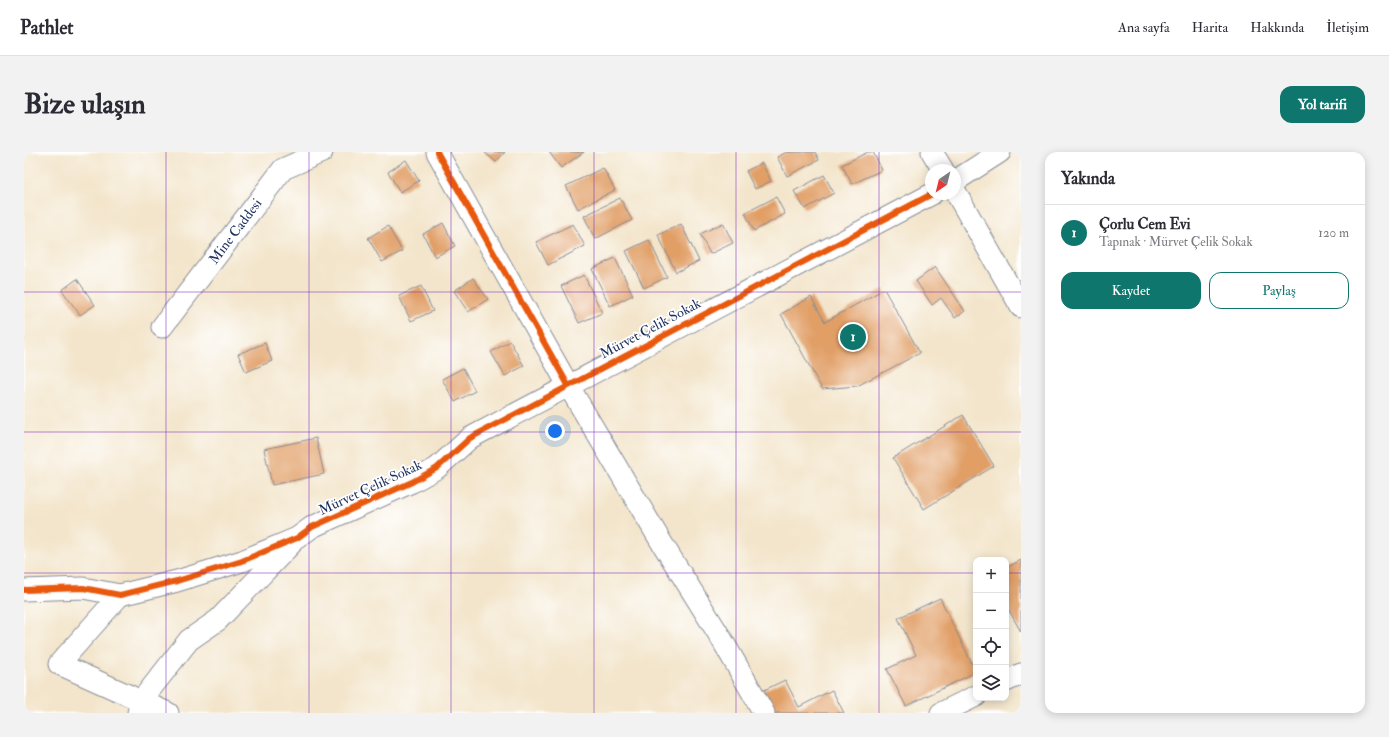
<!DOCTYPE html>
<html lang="tr">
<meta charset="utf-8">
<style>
body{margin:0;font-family:"IM FELL Double Pica",serif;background:#f2f2f3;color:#2b2b33}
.controls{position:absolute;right:12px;bottom:12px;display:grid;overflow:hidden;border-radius:8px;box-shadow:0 2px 10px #0003}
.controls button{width:36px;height:36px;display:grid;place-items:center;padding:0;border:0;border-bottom:1px solid #e1e1e2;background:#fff;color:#2b2b33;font:20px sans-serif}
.compass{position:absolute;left:901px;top:12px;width:36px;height:36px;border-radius:50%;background:#fff;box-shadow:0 2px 10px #0003;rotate:215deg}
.you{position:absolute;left:531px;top:279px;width:14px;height:14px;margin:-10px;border:3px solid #fff;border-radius:50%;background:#1a73e8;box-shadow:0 0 0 6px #1a73e833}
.badge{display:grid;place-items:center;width:26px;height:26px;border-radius:50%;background:#0f766e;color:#fff;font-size:13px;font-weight:700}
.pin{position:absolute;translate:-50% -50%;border:2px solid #fff;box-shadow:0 1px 4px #0006}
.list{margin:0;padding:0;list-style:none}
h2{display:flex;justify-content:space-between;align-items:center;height:52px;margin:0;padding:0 16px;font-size:17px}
h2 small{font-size:13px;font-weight:400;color:#7c7c81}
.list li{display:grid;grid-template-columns:26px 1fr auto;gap:12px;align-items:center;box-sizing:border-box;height:56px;padding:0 16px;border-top:1px solid #e1e1e2}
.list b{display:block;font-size:15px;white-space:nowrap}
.list p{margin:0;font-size:13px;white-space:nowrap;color:#7c7c81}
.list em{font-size:13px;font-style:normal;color:#7c7c81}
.actions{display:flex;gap:8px;padding:12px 16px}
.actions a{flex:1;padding:9px 0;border:1px solid #0f766e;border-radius:12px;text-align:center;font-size:14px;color:#0f766e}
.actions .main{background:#0f766e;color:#fff}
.icon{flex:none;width:22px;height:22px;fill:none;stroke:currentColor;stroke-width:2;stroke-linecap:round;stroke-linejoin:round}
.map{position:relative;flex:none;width:997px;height:561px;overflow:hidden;border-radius:12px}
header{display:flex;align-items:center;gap:24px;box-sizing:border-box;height:56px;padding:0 20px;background:#fff;border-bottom:1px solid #e1e1e2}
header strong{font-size:19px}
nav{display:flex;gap:22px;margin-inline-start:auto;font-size:14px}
.intro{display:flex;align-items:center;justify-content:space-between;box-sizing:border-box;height:96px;padding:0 24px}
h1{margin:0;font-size:28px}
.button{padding:10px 18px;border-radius:12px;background:#0f766e;color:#fff;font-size:14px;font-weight:700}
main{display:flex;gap:24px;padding:0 24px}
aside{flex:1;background:#fff;border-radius:12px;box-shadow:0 2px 10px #0003}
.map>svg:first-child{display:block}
.building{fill:#e19f66}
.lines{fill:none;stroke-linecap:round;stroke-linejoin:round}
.minor-casing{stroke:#878a94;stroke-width:23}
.minor{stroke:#fff;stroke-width:21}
.cycleway-casing{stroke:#fff;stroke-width:8}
.cycleway{stroke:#e8590c;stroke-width:6}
.grid{fill:none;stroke:#7b2cbf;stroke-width:1;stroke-opacity:0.55}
.labels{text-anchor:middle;stroke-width:3.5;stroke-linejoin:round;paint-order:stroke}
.street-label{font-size:14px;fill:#1b2f5e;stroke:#fff}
</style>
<header>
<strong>Pathlet</strong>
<nav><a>Ana sayfa</a><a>Harita</a><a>Hakkında</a><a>İletişim</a></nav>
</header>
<div class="intro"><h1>Bize ulaşın</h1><a class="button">Yol tarifi</a></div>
<main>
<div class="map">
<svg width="997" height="561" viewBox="0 0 997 561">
<rect width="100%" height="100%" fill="#fff"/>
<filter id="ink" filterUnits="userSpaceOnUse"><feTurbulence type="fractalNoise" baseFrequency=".025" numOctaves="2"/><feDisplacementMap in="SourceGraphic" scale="8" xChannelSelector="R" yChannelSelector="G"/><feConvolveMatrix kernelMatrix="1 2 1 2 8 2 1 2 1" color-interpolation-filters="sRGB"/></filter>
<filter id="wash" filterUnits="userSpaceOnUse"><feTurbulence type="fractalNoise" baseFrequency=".012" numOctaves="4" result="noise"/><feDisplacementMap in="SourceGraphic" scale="16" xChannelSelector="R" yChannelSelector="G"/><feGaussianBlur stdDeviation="0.9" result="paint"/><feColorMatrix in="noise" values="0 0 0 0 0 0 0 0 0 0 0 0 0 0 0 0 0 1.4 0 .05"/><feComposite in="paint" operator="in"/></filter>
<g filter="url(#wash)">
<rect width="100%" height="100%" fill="#f3e5cb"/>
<g id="blocks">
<!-- building -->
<g class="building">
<polygon points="460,0 481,0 472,10"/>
<polygon points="525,0 560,0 537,16"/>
<polygon points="763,0 791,0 795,8 763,24 753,5"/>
<polygon points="844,0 849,0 858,18 828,32 818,13"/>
<polygon points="382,8 395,29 376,40 364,20"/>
<polygon points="738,11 747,29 731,37 722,19"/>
<polygon points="579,16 591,38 554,57 542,34"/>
<polygon points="800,23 810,41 781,57 770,39"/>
<polygon points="752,45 761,62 730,79 721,61"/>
<polygon points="596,46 608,68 571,87 560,64"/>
<polygon points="419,71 431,94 411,105 399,82"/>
<polygon points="699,71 709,91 686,102 676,82"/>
<polygon points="549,72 561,94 524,113 512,90"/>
<polygon points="657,72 675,109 652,120 634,83"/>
<polygon points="364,74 378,99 358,110 344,86"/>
<polygon points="625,88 643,125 620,136 602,99"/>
<polygon points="591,106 609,143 586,154 568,117"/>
<polygon points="911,115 941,159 931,166 917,146 908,153 892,129"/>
<polygon points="560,123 578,161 555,171 537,134"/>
<polygon points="449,126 464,147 444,160 430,139"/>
<polygon points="53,127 71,153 56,163 38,138"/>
<polygon points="397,134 409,159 387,169 375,144"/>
<polygon points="860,137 896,201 833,234 798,237 757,162 787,145 801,170"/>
<polygon points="486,189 500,214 481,224 467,200"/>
<polygon points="241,191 248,209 222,220 214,202"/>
<polygon points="439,216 451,239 431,250 418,227"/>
<polygon points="939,263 970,314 900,357 869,306"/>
<polygon points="292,286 300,322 248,333 240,297"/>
<polygon points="997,408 997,480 982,453 982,416"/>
<polygon points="916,446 952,520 882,554 863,517 892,503 874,466"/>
<polygon points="761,528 775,555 808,538 820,561 733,561 726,545"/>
</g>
</g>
</g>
<g filter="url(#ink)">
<use href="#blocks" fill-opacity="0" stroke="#878a94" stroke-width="1"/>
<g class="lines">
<defs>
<g id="minor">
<polyline points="413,0 544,233 636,388 697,486 740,561"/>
<polyline points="908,0 919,18"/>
<polyline points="931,29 976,0"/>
<polyline points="931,39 997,155"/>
<polyline points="138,175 259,17 298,0"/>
<polyline points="0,438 59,436 96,443 153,429 218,409 273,386 288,375 388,330 413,316 446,286 908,42"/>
<polyline points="96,443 35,512 144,561"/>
<polyline points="982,529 997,522"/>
<polyline points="114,561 117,549 165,488 194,468 267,392"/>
<polyline points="917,561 952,544"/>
</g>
</defs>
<!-- minor casing -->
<use href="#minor" class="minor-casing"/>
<!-- minor -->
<use href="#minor" class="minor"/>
<defs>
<g id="cycleway">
<polyline points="413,0 544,233"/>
<polyline points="0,438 59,436 96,443 153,429 218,409 273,386 288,375 388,330 413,316 446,286 908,42"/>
</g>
</defs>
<!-- cycleway casing -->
<use href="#cycleway" class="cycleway-casing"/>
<!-- cycleway -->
<use href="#cycleway" class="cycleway"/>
</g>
</g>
<!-- grid -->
<path class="grid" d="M142 0V561M285 0V561M427 0V561M570 0V561M712 0V561M855 0V561M0 140H997M0 280H997M0 421H952M982 421H997"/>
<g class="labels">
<!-- street labels -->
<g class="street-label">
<text transform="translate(211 79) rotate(-53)" y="5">Mine Caddesi</text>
<text transform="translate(626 176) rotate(-28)" y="5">Mürvet Çelik Sokak</text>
<text transform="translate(346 335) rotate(-25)" y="5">Mürvet Çelik Sokak</text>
</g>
</g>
</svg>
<div class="controls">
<button>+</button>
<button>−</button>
<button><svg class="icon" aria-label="locate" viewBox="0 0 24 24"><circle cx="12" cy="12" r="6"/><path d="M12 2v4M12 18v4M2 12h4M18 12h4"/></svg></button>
<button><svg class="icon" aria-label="layers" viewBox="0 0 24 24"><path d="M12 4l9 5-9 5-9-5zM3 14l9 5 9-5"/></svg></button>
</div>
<svg class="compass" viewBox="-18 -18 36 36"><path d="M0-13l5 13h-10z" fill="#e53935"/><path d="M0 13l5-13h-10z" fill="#7c7c81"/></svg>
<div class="you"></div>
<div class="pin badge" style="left:829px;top:185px">1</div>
</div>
<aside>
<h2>Yakında<small></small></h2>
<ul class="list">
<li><span class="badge">1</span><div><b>Çorlu Cem Evi</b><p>Tapınak · Mürvet Çelik Sokak</p></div><em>120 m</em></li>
</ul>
<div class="actions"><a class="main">Kaydet</a><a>Paylaş</a></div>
</aside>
</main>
